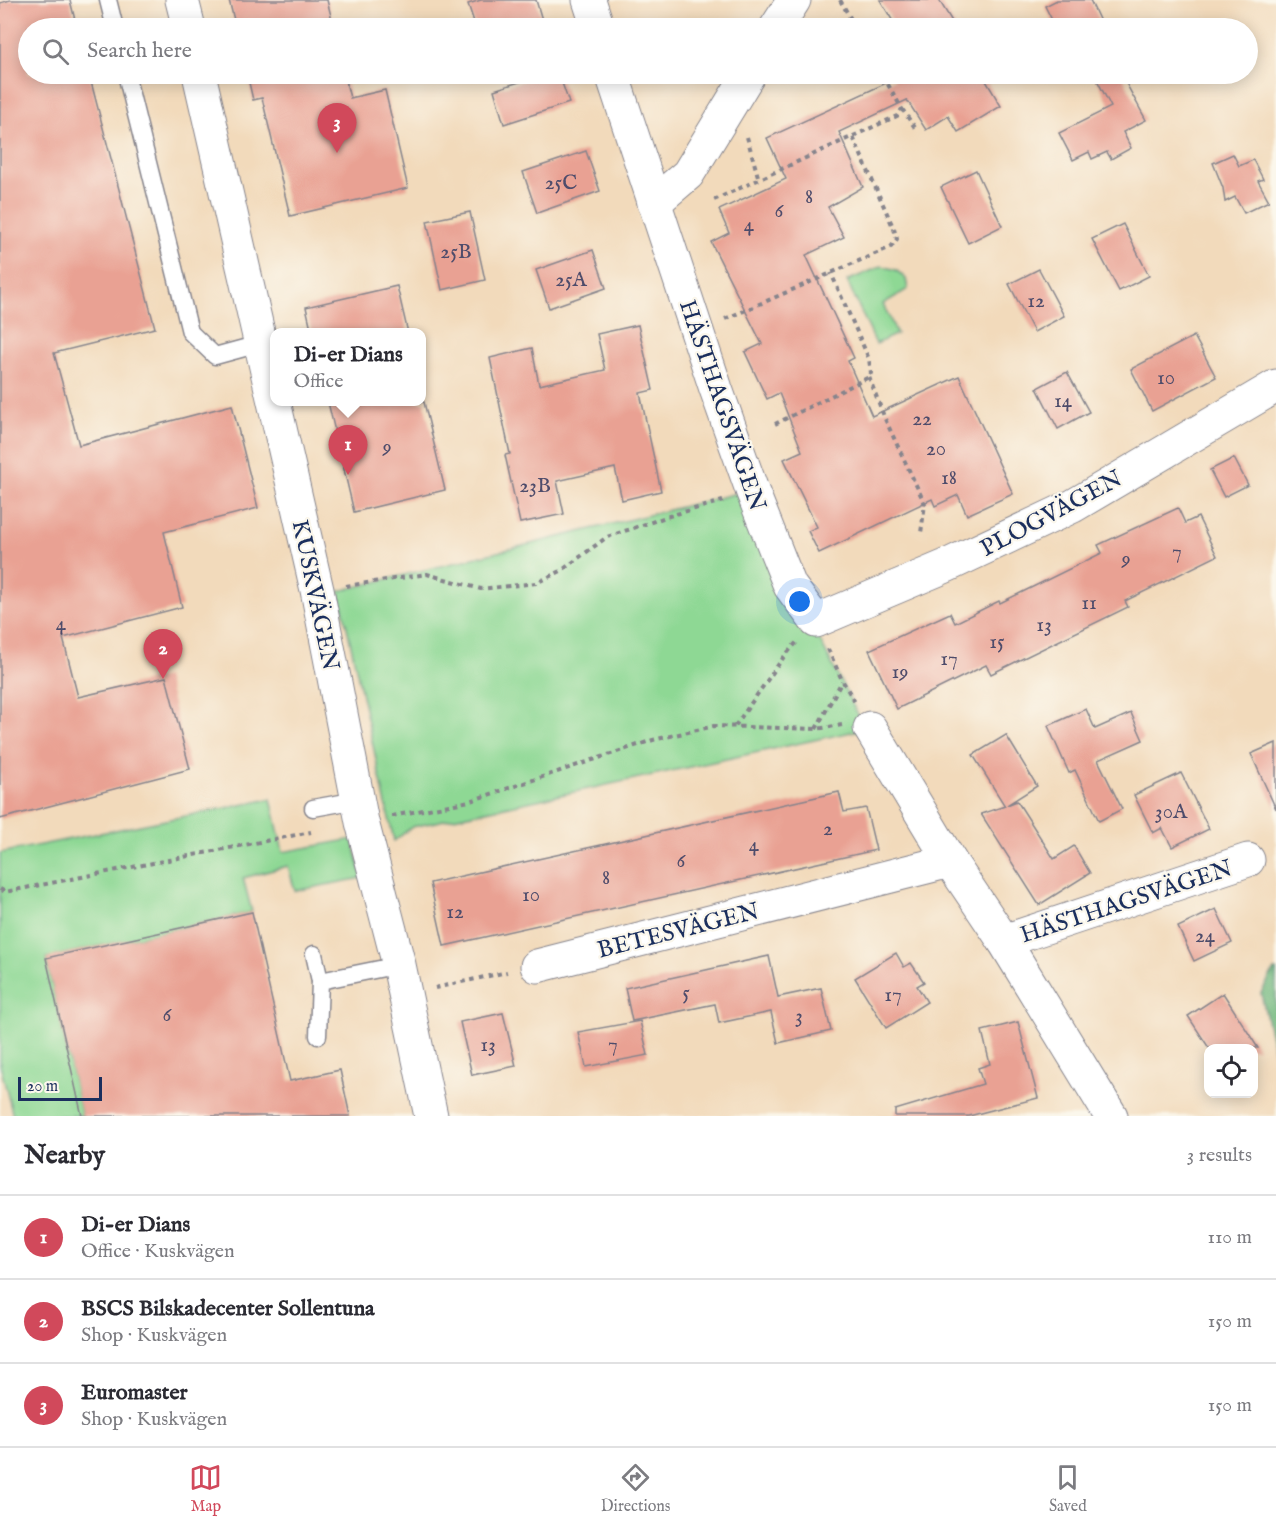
<!DOCTYPE html>
<meta charset="utf-8">
<style>
body{margin:0;font-family:"IM FELL English",serif;background:#f2f2f3;color:#2b2b33}
.controls{position:absolute;right:18px;bottom:18px;display:grid;overflow:hidden;border-radius:12px;box-shadow:0 3px 15px #0003}
.controls button{width:54px;height:54px;display:grid;place-items:center;padding:0;border:0;border-bottom:2px solid #e1e1e2;background:#fff;color:#2b2b33;font:30px sans-serif}
.scale{position:absolute;left:18px;bottom:15px;width:84px;box-sizing:border-box;padding-left:6px;border:3px solid #1b2f5e;border-top:0;font-size:16px;line-height:21px;white-space:nowrap;color:#1b2f5e;-webkit-text-stroke:4px #fbf7ec;paint-order:stroke}
.you{position:absolute;left:800px;top:602px;width:21px;height:21px;margin:-15px;border:4px solid #fff;border-radius:50%;background:#1a73e8;box-shadow:0 0 0 9px #1a73e833}
.badge{display:grid;place-items:center;width:39px;height:39px;border-radius:50%;background:#d1495b;color:#fff;font-size:20px;font-weight:700}
.pin{position:absolute;translate:-50% -50px;filter:drop-shadow(0 2px 3px #0008)}
.pin::after{content:'';position:absolute;top:32px;width:21px;height:18px;background:inherit;clip-path:polygon(0 0,100% 0,50% 100%)}
.popup{position:absolute;left:270px;top:328px;width:156px;height:78px;box-sizing:border-box;display:grid;place-content:center;border-radius:12px;background:#fff;filter:drop-shadow(0 2px 4px #0005);font-size:20px;white-space:nowrap;color:#7c7c81}
.popup b{font-size:22px;color:#2b2b33}
.popup::after{content:'';position:absolute;left:50%;top:100%;margin-left:-12px;border:12px solid transparent;border-top-color:#fff}
.list{margin:0;padding:0;list-style:none}
h2{display:flex;justify-content:space-between;align-items:center;height:78px;margin:0;padding:0 24px;font-size:26px}
h2 small{font-size:20px;font-weight:400;color:#7c7c81}
.list li{display:grid;grid-template-columns:39px 1fr auto;gap:18px;align-items:center;box-sizing:border-box;height:84px;padding:0 24px;border-top:2px solid #e1e1e2}
.list b{display:block;font-size:22px;white-space:nowrap}
.list p{margin:0;font-size:20px;white-space:nowrap;color:#7c7c81}
.list em{font-size:20px;font-style:normal;color:#7c7c81}
.icon{flex:none;width:33px;height:33px;fill:none;stroke:currentColor;stroke-width:2;stroke-linecap:round;stroke-linejoin:round}
.map{position:relative;flex:none;width:1276px;height:1116px;overflow:hidden}
.search{position:absolute;background:#fff;box-shadow:0 3px 15px #0003;left:18px;right:18px;top:18px;height:66px;display:flex;align-items:center;gap:15px;box-sizing:border-box;padding:0 21px;border-radius:33px;color:#7c7c81;font-size:22px}
.sheet{height:330px;background:#fff}
nav{display:flex;justify-content:space-around;align-items:center;box-sizing:border-box;height:84px;border-top:2px solid #e1e1e2;background:#fff;font-size:16px;color:#7c7c81}
nav a{display:grid;justify-items:center;gap:3px}
nav .on{color:#d1495b}
.map>svg:first-child{display:block}
.green{fill:#8ed894;stroke:#548479;stroke-width:1.5}
.forest{fill:#72b87e;stroke:#46746e;stroke-width:1.5}
.building{fill:#e9a193}
.lines{fill:none;stroke-linecap:round;stroke-linejoin:round}
.service-casing{stroke:#86848c;stroke-width:19}
.minor-casing{stroke:#86848c;stroke-width:35}
.path{stroke:#86848c;stroke-width:4;stroke-dasharray:4.5 4.5;stroke-linecap:butt}
.service{stroke:#fff;stroke-width:16}
.minor{stroke:#fff;stroke-width:33}
.labels{text-anchor:middle;stroke-width:4.5;stroke-linejoin:round;paint-order:stroke}
.number-label{font-size:21px;fill:#4e4c6b}
.street-label{font-size:24px;fill:#1b2f5e;stroke:#fbf7ec}
</style>
<div class="map">
<svg width="1276" height="1116" viewBox="0 0 1276 1116">
<rect width="100%" height="100%" fill="#fbf7ec"/>
<filter id="ink" filterUnits="userSpaceOnUse"><feTurbulence type="fractalNoise" baseFrequency=".0167" numOctaves="2"/><feDisplacementMap in="SourceGraphic" scale="12" xChannelSelector="R" yChannelSelector="G"/><feConvolveMatrix kernelMatrix="1 2 1 2 8 2 1 2 1" color-interpolation-filters="sRGB"/></filter>
<filter id="wash" filterUnits="userSpaceOnUse"><feTurbulence type="fractalNoise" baseFrequency=".008" numOctaves="4" result="noise"/><feDisplacementMap in="SourceGraphic" scale="24" xChannelSelector="R" yChannelSelector="G"/><feGaussianBlur stdDeviation="1.35" result="paint"/><feColorMatrix in="noise" values="0 0 0 0 0 0 0 0 0 0 0 0 0 0 0 0 0 1.4 0 .05"/><feComposite in="paint" operator="in"/></filter>
<g filter="url(#wash)">
<rect width="100%" height="100%" fill="#f2dabb"/>
<!-- green -->
<g class="green">
<polygon points="882,266 896,270 906,279 908,289 883,304 897,334 876,344 847,281"/>
<polygon points="738,493 786,605 818,637 865,729 412,827 394,841 339,591"/>
<polygon points="271,799 283,852 353,839 362,878 295,891 288,866 243,878 252,912 46,958 82,1116 13,1116 0,1065 0,853"/>
</g>
<!-- forest -->
<polygon class="forest" points="1274,970 1276,970 1276,1060 1261,993"/>
<g id="blocks">
<!-- building -->
<g class="building">
<polygon points="10,0 70,0 77,28 28,28 28,74 89,74 155,328 54,353 79,445 232,405 258,508 164,532 182,607 63,638 78,697 166,677 190,769 0,819 0,3"/>
<polygon points="229,0 327,0 334,28 236,28"/>
<polygon points="481,0 536,0 542,20 515,28 476,28 468,4"/>
<polygon points="880,0 939,0 956,28 897,28"/>
<polygon points="1057,0 1090,0 1103,28 1056,28 1045,6"/>
<polygon points="247,74 344,74 350,98 385,90 408,188 290,216 262,98 253,100"/>
<polygon points="545,74 559,74 569,103 504,124 494,90"/>
<polygon points="891,74 982,74 1001,106 958,132 948,116 926,130 907,100 839,132 863,187 828,207 844,237 806,255 854,358 848,361 872,416 959,376 1013,494 967,515 958,495 935,506 932,499 819,553 808,531 817,527 784,459 802,451 779,393 767,399 745,352 762,344 711,242 729,233 719,210 786,179 767,138 895,79"/>
<polygon points="1094,74 1121,74 1146,120 1123,132 1131,148 1111,159 1107,152 1092,159 1089,152 1073,160 1059,133 1111,107"/>
<polygon points="586,151 600,191 537,213 523,172"/>
<polygon points="1233,154 1239,166 1253,160 1263,179 1258,181 1269,201 1244,213 1235,197 1225,202 1223,188 1213,163"/>
<polygon points="976,170 1002,226 968,243 941,187"/>
<polygon points="470,212 485,280 442,290 427,221"/>
<polygon points="1123,224 1149,276 1119,291 1092,239"/>
<polygon points="593,250 606,288 549,308 536,270"/>
<polygon points="1039,269 1064,316 1034,332 1009,284"/>
<polygon points="397,286 408,333 312,333 306,307"/>
<polygon points="638,325 653,390 640,393 661,491 622,500 615,468 557,481 564,514 520,523 505,455 510,454 490,358 532,348 539,385 605,370 597,334"/>
<polygon points="1194,336 1216,377 1152,411 1131,369"/>
<polygon points="1067,372 1089,412 1058,429 1037,388"/>
<polygon points="328,402 424,402 445,490 354,512"/>
<polygon points="1234,458 1248,485 1224,497 1210,470"/>
<polygon points="1178,508 1185,523 1198,517 1217,556 1125,601 1128,607 991,674 986,665 897,709 869,650 950,613 955,623 999,601 1000,603 1102,553 1098,545"/>
<polygon points="1086,709 1095,729 1131,713 1143,740 1098,760 1122,809 1099,821 1075,770 1069,773 1048,726"/>
<polygon points="1006,735 1037,786 1007,805 1017,801 1054,859 1074,846 1090,873 1039,905 981,814 1005,806 973,755"/>
<polygon points="1276,743 1276,809 1251,754"/>
<polygon points="1181,773 1209,829 1172,847 1162,828 1153,833 1134,795"/>
<polygon points="839,792 844,812 866,808 876,850 444,946 430,883"/>
<polygon points="1216,909 1232,943 1194,961 1178,927"/>
<polygon points="252,912 290,1081 340,1070 350,1116 82,1116 46,958"/>
<polygon points="896,953 904,967 911,963 924,982 917,986 927,1002 886,1028 855,978"/>
<polygon points="769,956 778,997 821,988 831,1031 778,1043 771,1012 719,1023 715,1004 632,1021 625,988"/>
<polygon points="1223,993 1258,1048 1209,1048 1188,1016"/>
<polygon points="503,1013 516,1066 472,1075 460,1022"/>
<polygon points="640,1021 648,1055 586,1067 578,1032"/>
<polygon points="1018,1022 1038,1098 969,1116 895,1116 895,1110 983,1084 978,1068 990,1064 982,1031"/>
</g>
</g>
</g>
<g filter="url(#ink)">
<use href="#blocks" fill-opacity="0" stroke="#86848c" stroke-width="1.5"/>
<g class="lines">
<defs>
<g id="service">
<polyline points="108,0 115,28"/>
<polyline points="126,74 190,332 215,356 259,344"/>
<polyline points="313,808 358,800"/>
<polyline points="314,954 320,981"/>
<polyline points="318,1036 320,981 399,965"/>
</g>
<g id="minor">
<polyline points="182,0 189,28"/>
<polyline points="589,0 598,28"/>
<polyline points="776,28 794,0"/>
<polyline points="199,74 317,590 362,822 399,965 431,1116"/>
<polyline points="612,74 716,389 753,493 790,586 816,621 946,566 1073,506 1276,386"/>
<polyline points="654,203 688,174 749,74"/>
<polyline points="870,728 950,861 1004,941 1111,1116"/>
<polyline points="1004,941 1248,860"/>
<polyline points="537,966 950,861"/>
</g>
</defs>
<!-- service casing -->
<use href="#service" class="service-casing"/>
<!-- minor casing -->
<use href="#minor" class="minor-casing"/>
<!-- path -->
<g class="path">
<polyline points="840,0 856,28"/>
<polyline points="902,109 916,129"/>
<polyline points="747,137 759,180"/>
<polyline points="714,200 897,116 902,109 882,74"/>
<polyline points="725,319 891,247 897,239 894,229 853,137"/>
<polyline points="869,377 885,419 925,504 921,533"/>
<polyline points="775,424 869,377 871,373 869,359 831,273"/>
<polyline points="346,586 427,574 481,589 536,583 561,571 607,537 669,516 723,501"/>
<polyline points="828,649 842,680 856,704"/>
<polyline points="735,726 783,658 797,642"/>
<polyline points="816,729 842,681"/>
<polyline points="392,816 470,801 653,740 714,726 816,729 842,725"/>
<polyline points="0,889 5,892 311,832"/>
<polyline points="435,988 507,972"/>
</g>
<!-- service -->
<use href="#service" class="service"/>
<!-- minor -->
<use href="#minor" class="minor"/>
</g>
</g>
<g class="labels">
<!-- number labels -->
<g class="number-label">
<text x="561" y="189">25C</text>
<text x="809" y="203">8</text>
<text x="779" y="217">6</text>
<text x="749" y="231">4</text>
<text x="456" y="258">25B</text>
<text x="571" y="286">25A</text>
<text x="1036" y="307">12</text>
<text x="1166" y="384">10</text>
<text x="1063" y="407">14</text>
<text x="922" y="425">22</text>
<text x="387" y="453">9</text>
<text x="936" y="455">20</text>
<text x="949" y="484">18</text>
<text x="535" y="492">23B</text>
<text x="1177" y="558">7</text>
<text x="1126" y="565">9</text>
<text x="1089" y="609">11</text>
<text x="61" y="630">4</text>
<text x="1044" y="631">13</text>
<text x="997" y="648">15</text>
<text x="949" y="665">17</text>
<text x="900" y="678">19</text>
<text x="1171" y="818">30A</text>
<text x="828" y="835">2</text>
<text x="754" y="851">4</text>
<text x="681" y="867">6</text>
<text x="606" y="884">8</text>
<text x="531" y="901">10</text>
<text x="455" y="918">12</text>
<text x="1205" y="942">24</text>
<text x="686" y="999">5</text>
<text x="893" y="1001">17</text>
<text x="167" y="1021">6</text>
<text x="799" y="1022">3</text>
<text x="488" y="1051">13</text>
<text x="613" y="1051">7</text>
</g>
<!-- street labels -->
<g class="street-label">
<text transform="translate(723 405) rotate(71)" y="8">HÄSTHAGSVÄGEN</text>
<text transform="translate(1051 513) rotate(-28)" y="8">PLOGVÄGEN</text>
<text transform="translate(316 595) rotate(78)" y="8">KUSKVÄGEN</text>
<text transform="translate(1126 901) rotate(-18)" y="8">HÄSTHAGSVÄGEN</text>
<text transform="translate(678 930) rotate(-14)" y="8">BETESVÄGEN</text>
</g>
</g>
</svg>
<div class="controls">
<button><svg class="icon" aria-label="locate" viewBox="0 0 24 24"><circle cx="12" cy="12" r="6"/><path d="M12 2v4M12 18v4M2 12h4M18 12h4"/></svg></button>
</div>
<div class="scale">20 m</div>
<div class="you"></div>
<div class="pin badge" style="left:348px;top:475px">1</div>
<div class="popup"><b>Di-er Dians</b>Office</div>
<div class="pin badge" style="left:163px;top:679px">2</div>
<div class="pin badge" style="left:337px;top:153px">3</div>
<div class="search"><svg class="icon" aria-label="search" viewBox="0 0 24 24"><circle cx="10" cy="10" r="6"/><path d="M15 15l6 6"/></svg>Search here</div>
</div>
<section class="sheet">
<h2>Nearby<small>3 results</small></h2>
<ul class="list">
<li><span class="badge">1</span><div><b>Di-er Dians</b><p>Office · Kuskvägen</p></div><em>110 m</em></li>
<li><span class="badge">2</span><div><b>BSCS Bilskadecenter Sollentuna</b><p>Shop · Kuskvägen</p></div><em>150 m</em></li>
<li><span class="badge">3</span><div><b>Euromaster</b><p>Shop · Kuskvägen</p></div><em>150 m</em></li>
</ul>
</section>
<nav>
<a class="on"><svg class="icon" aria-label="map" viewBox="0 0 24 24"><path d="M3 6l6-2 6 2 6-2v14l-6 2-6-2-6 2zM9 4v14M15 6v14"/></svg>Map</a>
<a><svg class="icon" aria-label="directions" viewBox="0 0 24 24"><path d="M12 3l9 9-9 9-9-9zM9 14v-3h6M13 9l2 2-2 2"/></svg>Directions</a>
<a><svg class="icon" aria-label="saved" viewBox="0 0 24 24"><path d="M7 4h10v16l-5-4-5 4z"/></svg>Saved</a>
</nav>
